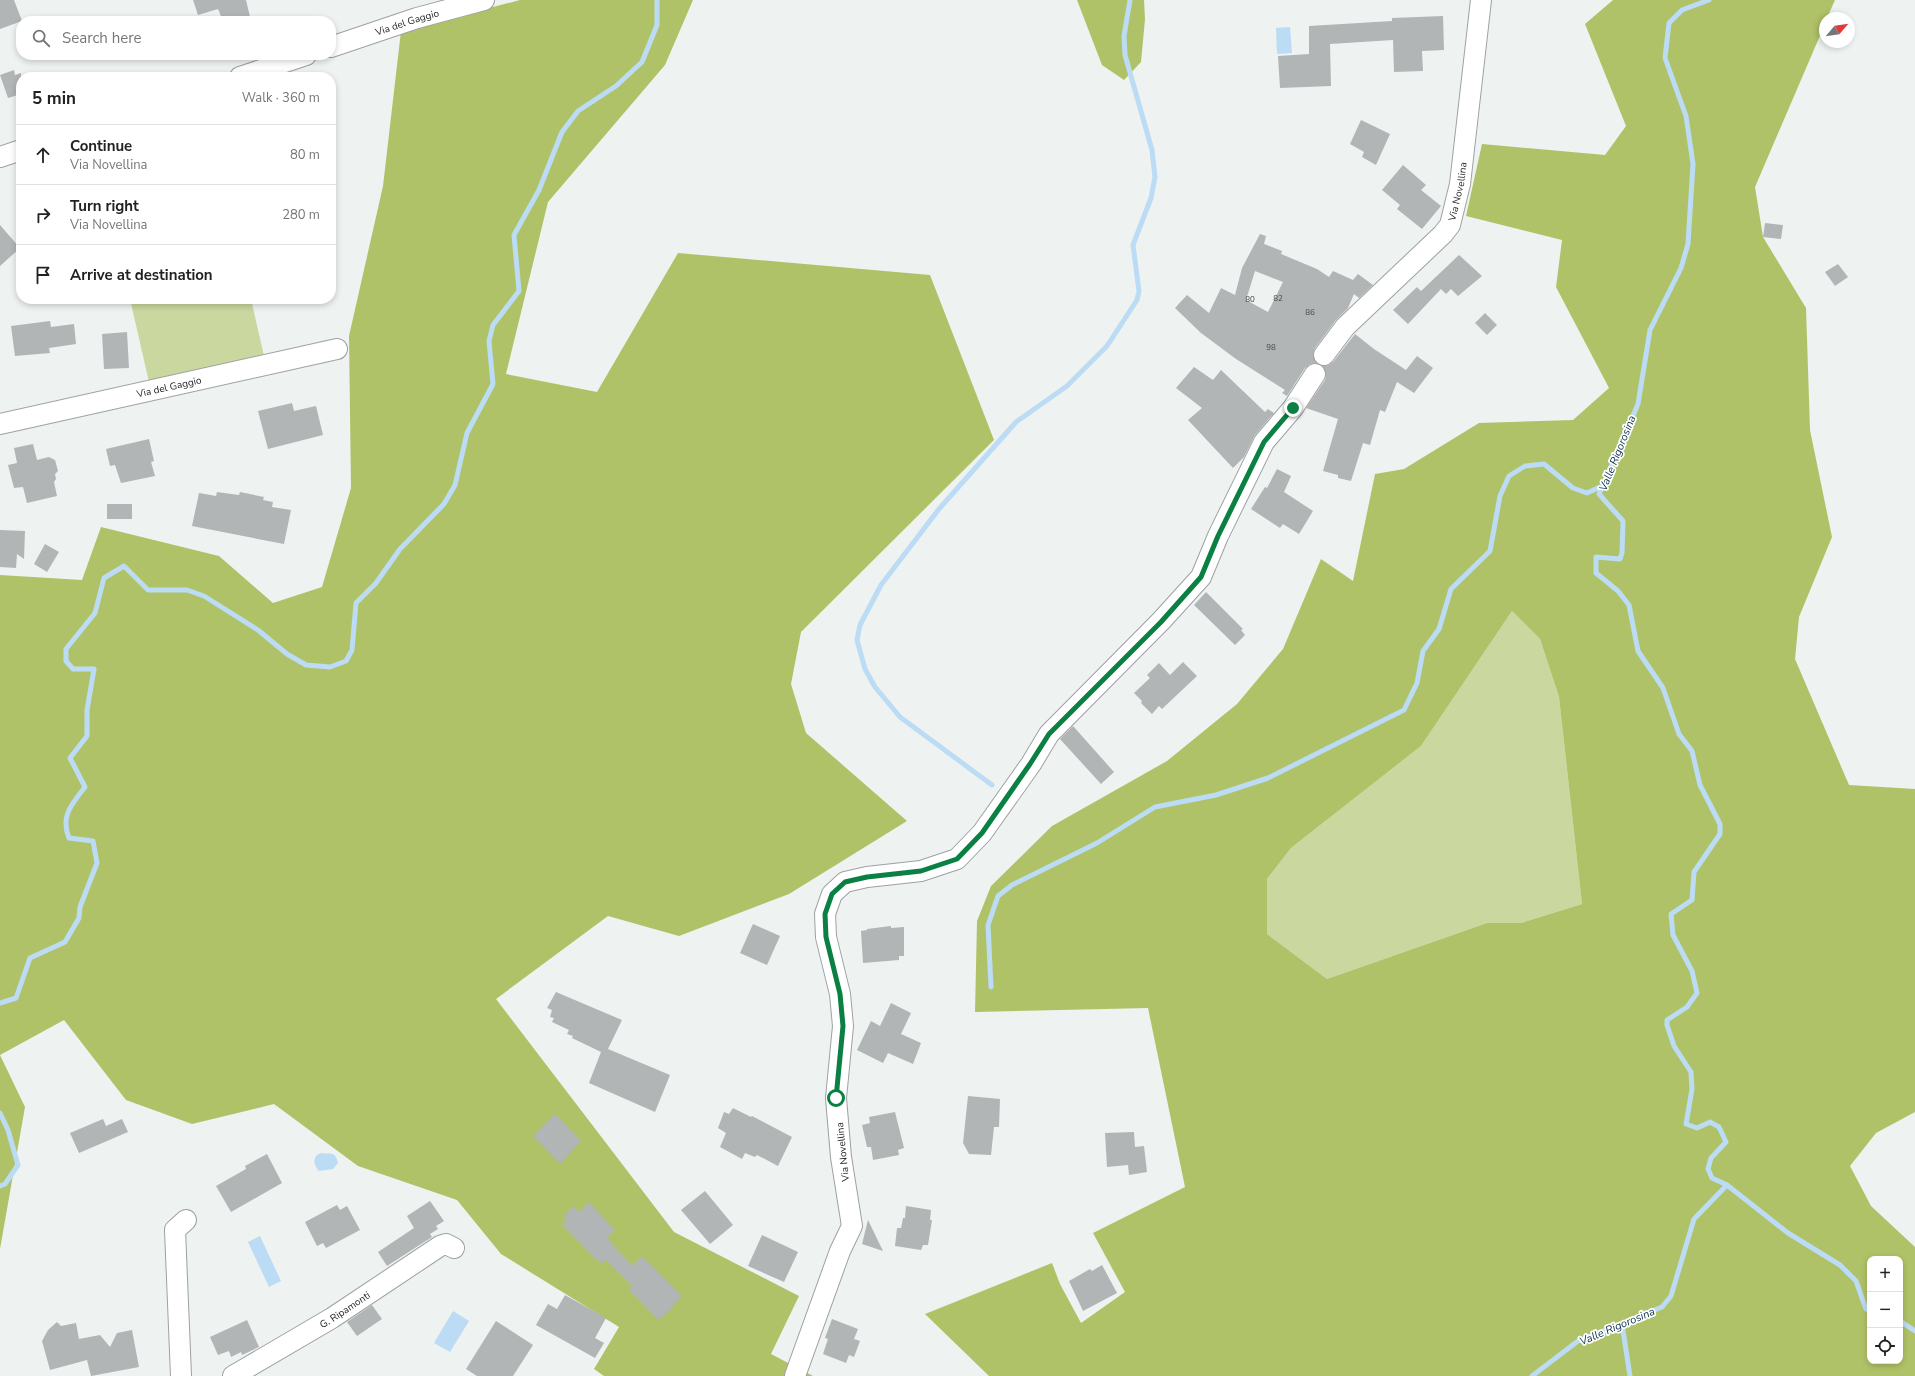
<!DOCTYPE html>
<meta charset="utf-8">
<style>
body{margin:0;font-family:"Nunito Sans",sans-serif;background:#f2f2f2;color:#222}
.controls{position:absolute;right:12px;bottom:12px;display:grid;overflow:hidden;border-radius:8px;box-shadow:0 2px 6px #0003}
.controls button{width:36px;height:36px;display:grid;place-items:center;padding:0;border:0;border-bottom:1px solid #e0e0e0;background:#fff;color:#222;font:20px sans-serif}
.compass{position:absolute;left:1819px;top:12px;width:36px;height:36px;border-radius:50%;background:#fff;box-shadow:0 2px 6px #0003;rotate:61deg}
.stop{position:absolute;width:12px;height:12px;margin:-9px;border:3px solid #0b8043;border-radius:50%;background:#fff}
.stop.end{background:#0b8043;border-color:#fff;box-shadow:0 1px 4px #0008}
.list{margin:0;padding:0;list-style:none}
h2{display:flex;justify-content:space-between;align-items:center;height:52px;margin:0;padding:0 16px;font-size:17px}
h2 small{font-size:13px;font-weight:400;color:#767676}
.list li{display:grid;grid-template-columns:26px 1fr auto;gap:12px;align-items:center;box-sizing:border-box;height:60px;padding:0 16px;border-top:1px solid #e0e0e0}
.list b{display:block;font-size:15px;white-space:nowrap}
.list p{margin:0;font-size:13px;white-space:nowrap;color:#767676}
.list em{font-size:13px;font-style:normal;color:#767676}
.icon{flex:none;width:22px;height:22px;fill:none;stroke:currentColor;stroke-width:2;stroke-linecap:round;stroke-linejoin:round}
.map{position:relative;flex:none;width:1915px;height:1376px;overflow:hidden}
.search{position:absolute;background:#fff;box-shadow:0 2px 6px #0003;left:16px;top:16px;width:320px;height:44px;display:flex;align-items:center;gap:10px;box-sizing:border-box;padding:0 14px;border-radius:16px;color:#767676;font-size:15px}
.panel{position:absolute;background:#fff;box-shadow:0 2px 6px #0003;left:16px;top:72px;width:320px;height:232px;border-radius:16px}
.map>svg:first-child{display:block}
.green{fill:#cad79f}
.forest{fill:#b0c267;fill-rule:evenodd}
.water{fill:#bcdbf4}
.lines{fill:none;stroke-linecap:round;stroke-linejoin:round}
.stream{stroke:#bcdbf4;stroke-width:5}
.building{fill:#b1b5b6;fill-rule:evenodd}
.minor-casing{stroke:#9ea1a1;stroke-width:22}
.minor{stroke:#fff;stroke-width:20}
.route{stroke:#0b8043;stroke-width:5}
.labels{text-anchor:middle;stroke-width:3.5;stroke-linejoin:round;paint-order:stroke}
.number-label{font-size:8px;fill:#464948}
.street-label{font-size:10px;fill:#232524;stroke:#fff}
.water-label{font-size:11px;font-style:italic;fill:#0a2f47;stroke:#fff}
</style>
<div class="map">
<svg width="1915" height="1376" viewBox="0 0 1915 1376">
<rect width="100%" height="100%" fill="#eef2f1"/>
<!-- green -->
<g class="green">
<polygon points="130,299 251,299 264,356 149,382"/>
<polygon points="1512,611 1540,639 1559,697 1582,904 1521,923 1487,923 1327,979 1267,934 1267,879 1291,848 1421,746"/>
</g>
<!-- forest -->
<g class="forest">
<polygon points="520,0 693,0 665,65 548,202 506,374 597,392 678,253 930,275 994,440 801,632 791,684 806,733 907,821 789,894 679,936 608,916 496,999 674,1232 799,1296 771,1354 813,1376 604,1376 594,1369 619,1327 501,1254 457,1200 358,1166 274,1104 192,1124 126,1100 64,1020 0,1055 25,1107 0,1249 0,575 82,580 101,527 219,556 273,603 322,587 351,488 349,336 383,186 401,31"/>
<polygon points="1077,0 1144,0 1145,19 1141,62 1124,80 1102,65"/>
<path d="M1613 0H1835L1827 18H1825V24L1755 187 1763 237 1806 308 1810 430 1832 537 1799 617 1795 659 1849 785 1915 789V1112L1876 1133 1850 1166 1871 1206 1915 1247V1376H989L925 1314 1052 1263 1060 1284 1081 1323 1125 1292 1093 1233 1185 1187 1148 1008 975 1012 977 921 991 886 1052 826 1167 761 1237 704 1283 649 1321 559 1353 581 1375 474 1404 469 1479 423 1573 420 1609 388 1556 287 1562 240 1466 216 1482 144 1605 155 1626 126 1585 24ZM1512 611 1540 639 1559 697 1582 904 1521 923H1487L1327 979 1267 934V879L1291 848 1421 746ZM1870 1259H1900V1361H1870Z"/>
</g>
<!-- water -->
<g class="water">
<polygon points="1290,27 1292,53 1277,54 1276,28"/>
<path d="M322 1153C331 1155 335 1150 338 1163L333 1169 319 1171C313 1164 312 1155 322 1153Z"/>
<polygon points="260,1236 281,1281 269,1287 248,1242"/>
<polygon points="453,1311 469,1321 450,1352 434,1343"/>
</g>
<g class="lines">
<!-- stream -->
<g class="stream">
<polyline points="992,785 900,717 875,687 865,669 857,640 860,625 881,585 939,509 1016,422 1067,386 1107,346 1137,300 1139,291 1133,245 1151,198 1155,177 1152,150 1125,55 1124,36 1130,0"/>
<polyline points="991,987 988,925 998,896 1012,885 1097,843 1155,807 1216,795 1268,778 1404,710 1417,683 1423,651 1439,629 1451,589 1490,551 1500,496 1509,476 1525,466 1544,464 1573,488 1587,493 1602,486"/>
<path d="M0 1003 16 998 30 958 65 942 79 918 80 907 97 863 93 841 69 838C60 816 72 804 85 787L70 758 87 736V710L94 669H73L66 661V649L95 613 104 578 124 566 148 590H187L204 596 258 630 287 654 306 665 330 667 346 661 352 650 356 603 376 583 400 549 444 504 455 485 467 433 493 384 489 341 493 325 519 291 514 235 539 190 562 132 578 111 616 86 642 62 657 25V0"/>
<polyline points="0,1113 8,1130 18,1165 5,1184 0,1186"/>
<polyline points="1727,1185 1788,1233 1840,1265 1856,1281 1866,1309 1870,1311"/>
<polyline points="1900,1321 1915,1331"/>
<polyline points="1622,1324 1630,1376"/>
<polyline points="1532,1376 1578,1341 1662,1307 1671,1296 1694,1219 1727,1185 1712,1178 1708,1169 1711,1158 1726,1142 1719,1127 1710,1122 1697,1128 1686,1124 1692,1089 1691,1072 1674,1046 1667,1025 1667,1020 1687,1007 1697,993 1692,971 1673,935 1671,914 1692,900 1694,872 1720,834 1720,824 1700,785 1692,751 1679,734 1663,688 1638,651 1629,605 1618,591 1596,573 1596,557 1620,559 1622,553 1623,521 1599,494 1638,404 1650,330 1681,268 1688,244 1693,164 1686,116 1665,58 1669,23 1682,10 1709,0"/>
</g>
</g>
<!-- building -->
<g class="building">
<polygon points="0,0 14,0 22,21 0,29"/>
<polygon points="193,0 246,0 251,21 223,21 218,9 198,15"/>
<polygon points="1443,16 1444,50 1422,51 1423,71 1394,72 1393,40 1330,44 1331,86 1280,88 1278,56 1309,54 1309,26 1392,21 1392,18"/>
<polygon points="14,70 15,75 21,73 21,94 8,98 0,75"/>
<polygon points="1361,120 1390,134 1376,165 1362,157 1364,152 1350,144"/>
<polygon points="1403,165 1426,185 1421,190 1441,206 1422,229 1397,209 1400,205 1382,190"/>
<polygon points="1765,223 1783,225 1781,239 1763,237"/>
<polygon points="0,225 20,248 0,266"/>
<path d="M1260 234 1266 236 1264 244 1282 251 1281 254 1317 269 1329 277 1333 271 1353 280 1358 274 1373 285 1359 298 1354 294 1348 308 1336 320 1315 348 1313 354 1316 363 1310 364 1305 368 1287 396 1282 393 1285 390 1236 359 1201 333 1175 308 1187 295 1209 313 1221 288 1235 295 1242 268ZM1255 271 1283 282 1268 312 1246 300Z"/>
<polygon points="1459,255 1482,276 1458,296 1451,289 1446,294 1441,289 1408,324 1393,310 1417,287 1421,291"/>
<polygon points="1838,264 1848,277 1835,286 1825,272"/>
<polygon points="1485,313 1497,325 1487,335 1475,323"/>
<polygon points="50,321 51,327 74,324 76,344 49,348 50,353 15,356 11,326"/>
<polygon points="127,332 129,368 104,369 102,334"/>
<polygon points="1355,334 1374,349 1406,370 1417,356 1433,368 1414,393 1397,382 1385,412 1380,410 1370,445 1363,443 1351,481 1338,478 1338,475 1323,471 1338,419 1306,408 1325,380 1326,374 1323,366 1329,365 1333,362"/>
<polygon points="1194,367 1213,380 1221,370 1265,412 1268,409 1274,413 1255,435 1244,457 1233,468 1188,420 1202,408 1176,388"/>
<polygon points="292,403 294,411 316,406 323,435 268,449 258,411"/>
<polygon points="149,439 154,461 151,462 155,476 121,483 115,465 110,466 106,449"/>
<polygon points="33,444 37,460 49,457 55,460 58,471 55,474 56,479 54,482 57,496 27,503 23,487 14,488 8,465 17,463 14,448"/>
<polygon points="1277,469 1291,476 1284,492 1313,511 1299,534 1283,524 1280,528 1251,509 1265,487 1267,488"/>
<polygon points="217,492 239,495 240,492 264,497 263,500 273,502 272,507 291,510 284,544 192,526 199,493 216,496"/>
<rect x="107" y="504" width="25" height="15"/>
<polygon points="0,530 25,531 24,559 17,554 16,568 0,567"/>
<polygon points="45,544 59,552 47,572 34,564"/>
<polygon points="1206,592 1243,629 1241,630 1245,635 1235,645 1194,605"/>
<polygon points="1183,662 1197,676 1162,709 1159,706 1152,714 1141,703 1142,701 1134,693 1150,678 1147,675 1159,663 1170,675"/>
<polygon points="1073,726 1114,772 1101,784 1060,739"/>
<polygon points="753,924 780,936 767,965 740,953"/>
<polygon points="891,926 891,928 904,927 904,956 899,956 899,960 863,963 861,931 867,930 867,929"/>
<polygon points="556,992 622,1020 608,1049 670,1075 655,1112 589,1083 601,1052 572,1038 573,1036 567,1034 569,1030 552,1022 554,1018 550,1017 552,1010 547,1008"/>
<polygon points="891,1003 911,1013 901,1034 921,1043 913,1064 888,1053 883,1063 857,1050 871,1021 880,1026"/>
<polygon points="968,1096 1000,1099 999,1127 994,1127 991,1155 969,1154 963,1143"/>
<polygon points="733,1108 751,1117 752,1116 792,1137 778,1166 757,1155 755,1157 745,1153 742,1159 720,1147 726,1133 718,1128 724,1112 729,1114"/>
<polygon points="895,1112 904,1148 898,1150 899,1155 873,1160 871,1147 867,1147 862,1125 870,1123 869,1117"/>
<polygon points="555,1114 581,1141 560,1164 533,1136"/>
<polygon points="103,1119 106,1126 122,1119 128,1132 79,1153 70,1133"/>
<polygon points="1134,1132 1135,1147 1144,1146 1147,1172 1129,1175 1128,1165 1107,1167 1105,1133"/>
<polygon points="267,1154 282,1183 231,1212 216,1186 246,1169 245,1166"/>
<polygon points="705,1191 733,1225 710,1244 681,1210"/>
<polygon points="430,1201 444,1221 436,1226 438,1229 430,1234 432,1237 387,1266 378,1252 414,1228 407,1216"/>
<polygon points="589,1202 615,1230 607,1238 632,1266 642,1256 682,1296 663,1317 662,1316 658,1320 628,1289 632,1286 606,1260 602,1264 597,1259 596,1260 562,1224 567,1220 563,1216 574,1206 579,1212"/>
<polygon points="337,1205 340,1210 347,1206 360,1230 326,1248 323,1243 317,1246 305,1222"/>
<polygon points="906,1206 931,1210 930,1220 932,1220 928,1245 923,1245 921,1250 895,1246 897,1228 901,1228 903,1218 905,1218"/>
<polygon points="868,1220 883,1251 862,1244"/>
<polygon points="762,1235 798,1252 784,1282 748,1266"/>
<polygon points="1102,1265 1117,1293 1083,1311 1069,1281 1090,1269 1092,1271"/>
<polygon points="565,1295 606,1318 595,1338 604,1343 595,1358 536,1325 548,1304 557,1309"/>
<polygon points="372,1305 382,1319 357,1336 347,1322"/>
<polygon points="832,1319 858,1329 854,1339 860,1341 854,1357 849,1355 846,1363 823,1354 828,1339 825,1338"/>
<polygon points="247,1320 259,1347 242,1355 241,1352 231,1357 229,1351 218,1355 210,1337"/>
<polygon points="496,1321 533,1345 513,1376 477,1376 466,1369"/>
<polygon points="57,1322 61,1326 76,1323 79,1339 100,1335 110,1347 117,1333 132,1330 139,1367 91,1376 87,1360 50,1370 42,1341 48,1330"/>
</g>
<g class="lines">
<defs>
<g id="minor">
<path id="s1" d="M331 47 417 18 484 0"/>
<polyline points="240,77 306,55"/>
<polyline points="0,157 21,150"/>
<path id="s2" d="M1324 355 1345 327 1443 234 1450 225 1460 184 1481 0"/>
<path id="s3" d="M0 424 337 349"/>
<polyline points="181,1376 175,1230 186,1220"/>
<path id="s4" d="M233 1376 332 1318 440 1246 446 1244 454 1248"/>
<polyline points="795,1376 840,1251 852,1226 841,1157 836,1098 843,1026 840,994 826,937 825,914 832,894 845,882 867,877 921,871 957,859 982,833 1031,764 1049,734 1161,621 1201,577 1218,536 1264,442 1293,408 1315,374"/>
</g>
</defs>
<!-- minor casing -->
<use href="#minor" class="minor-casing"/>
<!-- minor -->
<use href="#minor" class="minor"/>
</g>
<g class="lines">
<!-- route -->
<polyline class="route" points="836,1098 843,1026 840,994 826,937 825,914 832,894 845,882 867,877 921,871 957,859 982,833 1030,764 1049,734 1161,622 1201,577 1218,536 1264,442 1293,408"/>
</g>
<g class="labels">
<!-- number labels -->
<g class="number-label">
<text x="1278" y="301">82</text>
<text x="1250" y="302">80</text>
<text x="1310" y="315">86</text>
<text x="1271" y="350">98</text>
</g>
<!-- street labels -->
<g class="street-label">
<text dy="4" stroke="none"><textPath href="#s1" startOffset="80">Via del Gaggio</textPath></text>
<text dy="4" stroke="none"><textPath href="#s2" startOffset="216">Via Novellina</textPath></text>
<text dy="4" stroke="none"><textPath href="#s3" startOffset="173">Via del Gaggio</textPath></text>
<text transform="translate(842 1152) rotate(-96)" y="4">Via Novellina</text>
<text dy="4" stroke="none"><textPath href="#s4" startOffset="130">G. Ripamonti</textPath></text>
</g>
<!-- water labels -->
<g class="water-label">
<text transform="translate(1617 453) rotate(-68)" y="4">Valle Rigorosina</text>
<text transform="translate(1617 1326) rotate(-23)" y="4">Valle Rigorosina</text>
</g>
</g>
</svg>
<div class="controls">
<button>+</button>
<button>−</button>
<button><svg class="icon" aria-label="locate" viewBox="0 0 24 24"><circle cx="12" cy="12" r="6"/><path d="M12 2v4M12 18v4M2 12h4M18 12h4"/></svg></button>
</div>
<svg class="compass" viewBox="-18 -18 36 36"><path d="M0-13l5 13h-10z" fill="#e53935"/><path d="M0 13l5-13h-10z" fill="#767676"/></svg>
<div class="stop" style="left:836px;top:1098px"></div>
<div class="stop end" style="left:1293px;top:408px"></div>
<div class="search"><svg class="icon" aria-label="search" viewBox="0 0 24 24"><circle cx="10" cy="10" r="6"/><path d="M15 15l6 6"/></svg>Search here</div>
<section class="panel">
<h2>5 min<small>Walk · 360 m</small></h2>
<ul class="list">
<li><svg class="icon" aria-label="ahead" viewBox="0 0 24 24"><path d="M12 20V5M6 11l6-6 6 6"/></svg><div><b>Continue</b><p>Via Novellina</p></div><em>80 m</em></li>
<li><svg class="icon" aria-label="right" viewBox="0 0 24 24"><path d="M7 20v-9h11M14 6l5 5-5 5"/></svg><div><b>Turn right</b><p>Via Novellina</p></div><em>280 m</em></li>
<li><svg class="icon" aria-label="arrive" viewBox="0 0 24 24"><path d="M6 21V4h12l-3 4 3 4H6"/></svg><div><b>Arrive at destination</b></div></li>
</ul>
</section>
</div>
